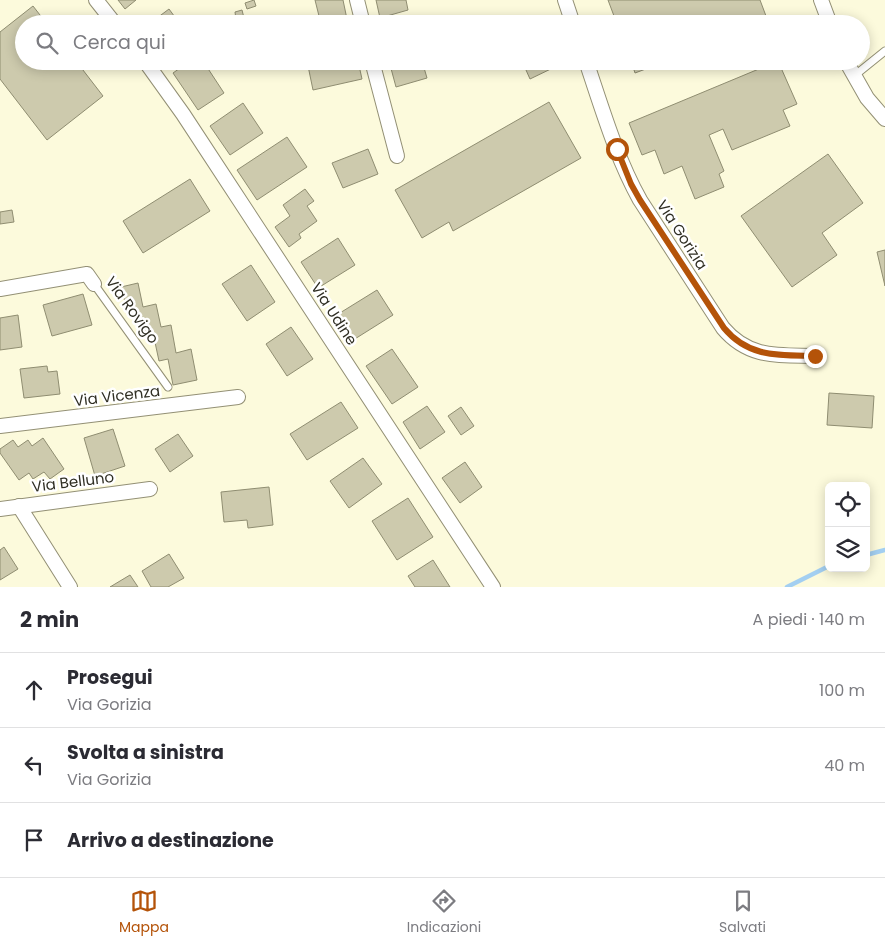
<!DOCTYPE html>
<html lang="it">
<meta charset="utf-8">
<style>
body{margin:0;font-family:Poppins,sans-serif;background:#f7f7f7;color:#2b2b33}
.controls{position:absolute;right:15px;bottom:15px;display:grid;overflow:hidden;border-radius:8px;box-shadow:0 2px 12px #0003}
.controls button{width:45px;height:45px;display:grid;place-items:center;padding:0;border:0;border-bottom:1px solid #e1e1e2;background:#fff;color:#2b2b33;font:25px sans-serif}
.stop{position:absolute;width:15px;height:15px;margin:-11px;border:4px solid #b45309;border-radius:50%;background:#fff}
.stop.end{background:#b45309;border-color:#fff;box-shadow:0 1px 5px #0008}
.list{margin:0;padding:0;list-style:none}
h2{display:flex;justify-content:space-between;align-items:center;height:65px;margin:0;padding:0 20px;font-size:21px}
h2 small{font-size:16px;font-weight:400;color:#7c7c81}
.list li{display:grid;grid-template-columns:32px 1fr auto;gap:15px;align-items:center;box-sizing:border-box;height:75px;padding:0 20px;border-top:1px solid #e1e1e2}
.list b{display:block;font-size:19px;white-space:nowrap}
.list p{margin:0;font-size:16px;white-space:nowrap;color:#7c7c81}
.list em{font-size:16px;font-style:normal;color:#7c7c81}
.icon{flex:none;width:28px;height:28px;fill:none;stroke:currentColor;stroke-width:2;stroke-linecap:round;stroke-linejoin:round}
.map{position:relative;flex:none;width:885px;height:587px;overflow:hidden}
.search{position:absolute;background:#fff;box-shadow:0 2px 12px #0003;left:15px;right:15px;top:15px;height:55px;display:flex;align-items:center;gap:12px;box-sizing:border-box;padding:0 18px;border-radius:28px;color:#7c7c81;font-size:19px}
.sheet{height:290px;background:#fff}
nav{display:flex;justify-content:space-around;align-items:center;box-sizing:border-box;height:70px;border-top:1px solid #e1e1e2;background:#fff;font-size:14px;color:#7c7c81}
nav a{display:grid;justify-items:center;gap:2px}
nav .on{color:#b45309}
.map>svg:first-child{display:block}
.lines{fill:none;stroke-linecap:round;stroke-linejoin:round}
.stream{stroke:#a3cff1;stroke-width:4.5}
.building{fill:#cdcaad;stroke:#8f8d71}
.lane-casing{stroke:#939075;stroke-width:9}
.street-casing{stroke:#939075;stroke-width:16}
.lane{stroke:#fff;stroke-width:7}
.street{stroke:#fff;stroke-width:14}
.route{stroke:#b45309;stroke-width:6}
.labels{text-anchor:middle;stroke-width:5;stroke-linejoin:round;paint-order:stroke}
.street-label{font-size:15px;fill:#2f2e23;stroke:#fff}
</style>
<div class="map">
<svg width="885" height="587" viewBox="0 0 885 587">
<rect width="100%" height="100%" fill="#fcfadc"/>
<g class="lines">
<!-- stream -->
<g class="stream">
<polyline points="866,555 885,550"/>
<polyline points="787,587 829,566"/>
</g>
</g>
<!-- building -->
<g class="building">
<polygon points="118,0 136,0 125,9"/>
<polygon points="254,0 256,6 247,9 245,3"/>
<polygon points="315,0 343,0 348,24 321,24"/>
<polygon points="376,0 406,0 408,10 380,18"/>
<polygon points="608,0 760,0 769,24 617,24"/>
<polygon points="33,6 47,24 24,24 24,61 76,61 103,96 47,140 0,79 0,32"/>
<polygon points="169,9 180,24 149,24"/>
<polygon points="242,10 244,18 236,20 235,12"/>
<polygon points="190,61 203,61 224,93 198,110 173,73"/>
<polygon points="307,61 358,61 362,79 313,90"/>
<polygon points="389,61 422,61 427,78 396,87"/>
<polygon points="522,61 557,61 559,65 530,79"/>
<polygon points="631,61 667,61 635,73"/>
<polygon points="778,61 797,104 783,110 790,126 732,150 723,129 709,135 724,171 719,174 724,187 695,199 682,166 664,174 655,150 642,155 629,123"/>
<polygon points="549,102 581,158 453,231 449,222 422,238 395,190"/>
<polygon points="243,103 263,133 230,155 210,126"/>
<polygon points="287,137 307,167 257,200 237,170"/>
<polygon points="368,149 378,174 343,188 332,163"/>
<polygon points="828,154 863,203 822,233 837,255 792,287 741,216"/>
<polygon points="190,179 210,211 143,253 123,221"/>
<polygon points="305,189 314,201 307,206 317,221 299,234 301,238 289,247 275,227 290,216 283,205"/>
<polygon points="12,210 14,222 0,224 0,212"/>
<polygon points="338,238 355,265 318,288 301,262"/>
<polygon points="885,250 885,286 877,252"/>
<polygon points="251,265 275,302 247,321 222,284"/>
<polygon points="138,283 143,307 156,304 161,327 171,325 176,353 191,349 197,380 173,385 168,359 159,361 153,333 142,335 136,308 127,310 121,287"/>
<polygon points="377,290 393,315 350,342 335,316"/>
<polygon points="83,294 92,325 52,336 43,305"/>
<polygon points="18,315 22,347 0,350 0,318"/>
<polygon points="291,327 313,359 287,376 266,344"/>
<polygon points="392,349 418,387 392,404 366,366"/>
<polygon points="47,366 48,372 57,371 60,394 24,398 20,369"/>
<polygon points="829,393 874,396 872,428 827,425"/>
<polygon points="341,402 358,428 307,460 290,434"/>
<polygon points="427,406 445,432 420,449 403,422"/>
<polygon points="461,407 474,426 461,435 448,416"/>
<polygon points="113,429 125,466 95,476 84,438"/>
<polygon points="178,434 193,456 170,472 155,449"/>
<polygon points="43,438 64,469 50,479 44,472 33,479 29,473 19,480 0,453 0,449 13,440 18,447 28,440 32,446"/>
<polygon points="363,458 382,484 349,508 330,481"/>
<polygon points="465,462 482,487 460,503 442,478"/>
<polygon points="269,487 273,525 248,528 247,520 224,522 221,492"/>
<polygon points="408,498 433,537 397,560 372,521"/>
<polygon points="4,547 18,569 0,580 0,550"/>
<polygon points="169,554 184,578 168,587 151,587 142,571"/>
<polygon points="433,560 450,587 415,587 408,576"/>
<polygon points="130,575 138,587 110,587"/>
</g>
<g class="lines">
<defs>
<g id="lane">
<polyline points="854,76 885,51"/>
<polyline points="94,284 168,387"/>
</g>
<g id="street">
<polyline points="96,0 115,24"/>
<polyline points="357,0 363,24"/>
<polyline points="565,0 573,24"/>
<polyline points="821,0 830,24"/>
<polyline points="145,61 183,114 493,587"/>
<polyline points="372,61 397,156"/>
<path d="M586 61C602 108 616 157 640 200L723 328C749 359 779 355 815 356"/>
<polyline points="846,61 867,98 885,119"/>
<polyline points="0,289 87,274 94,284"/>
<polyline points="0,426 238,397"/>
<polyline points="19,506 70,587"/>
<polyline points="0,509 150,489"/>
</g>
</defs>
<!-- lane casing -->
<use href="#lane" class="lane-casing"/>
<!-- street casing -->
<use href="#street" class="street-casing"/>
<!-- lane -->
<use href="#lane" class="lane"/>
<!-- street -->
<use href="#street" class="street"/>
</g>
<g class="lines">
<!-- route -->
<path class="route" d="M617 149 631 184 640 200 724 328C749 358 779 355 815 356"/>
</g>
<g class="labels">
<!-- street labels -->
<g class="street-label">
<text transform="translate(682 235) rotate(57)" y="5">Via Gorizia</text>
<text transform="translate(132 310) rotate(54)" y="5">Via Rovigo</text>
<text transform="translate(334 314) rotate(57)" y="5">Via Udine</text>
<text transform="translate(117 396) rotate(-7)" y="5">Via Vicenza</text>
<text transform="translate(73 482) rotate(-7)" y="5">Via Belluno</text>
</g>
</g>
</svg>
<div class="controls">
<button><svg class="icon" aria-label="locate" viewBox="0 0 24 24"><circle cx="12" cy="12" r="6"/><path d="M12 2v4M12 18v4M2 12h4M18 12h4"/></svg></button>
<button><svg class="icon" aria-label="layers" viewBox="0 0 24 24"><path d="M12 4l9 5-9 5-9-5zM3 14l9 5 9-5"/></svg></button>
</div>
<div class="stop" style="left:617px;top:149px"></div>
<div class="stop end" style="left:815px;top:356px"></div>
<div class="search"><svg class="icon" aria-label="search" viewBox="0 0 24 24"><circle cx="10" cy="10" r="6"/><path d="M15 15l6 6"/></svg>Cerca qui</div>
</div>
<section class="sheet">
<h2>2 min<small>A piedi · 140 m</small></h2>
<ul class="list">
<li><svg class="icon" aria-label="ahead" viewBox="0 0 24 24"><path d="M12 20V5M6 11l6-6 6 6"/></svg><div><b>Prosegui</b><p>Via Gorizia</p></div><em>100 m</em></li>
<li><svg class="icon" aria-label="left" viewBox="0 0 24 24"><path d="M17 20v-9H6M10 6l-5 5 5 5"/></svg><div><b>Svolta a sinistra</b><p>Via Gorizia</p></div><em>40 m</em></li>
<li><svg class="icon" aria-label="arrive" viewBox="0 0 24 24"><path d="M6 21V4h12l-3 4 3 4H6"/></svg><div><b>Arrivo a destinazione</b></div></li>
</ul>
</section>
<nav>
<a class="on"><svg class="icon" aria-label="map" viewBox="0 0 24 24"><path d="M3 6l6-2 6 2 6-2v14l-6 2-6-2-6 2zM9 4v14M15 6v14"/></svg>Mappa</a>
<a><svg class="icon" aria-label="directions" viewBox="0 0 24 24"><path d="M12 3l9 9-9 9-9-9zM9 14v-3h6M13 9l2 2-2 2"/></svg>Indicazioni</a>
<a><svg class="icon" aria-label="saved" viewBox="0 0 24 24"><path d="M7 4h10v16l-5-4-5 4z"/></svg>Salvati</a>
</nav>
